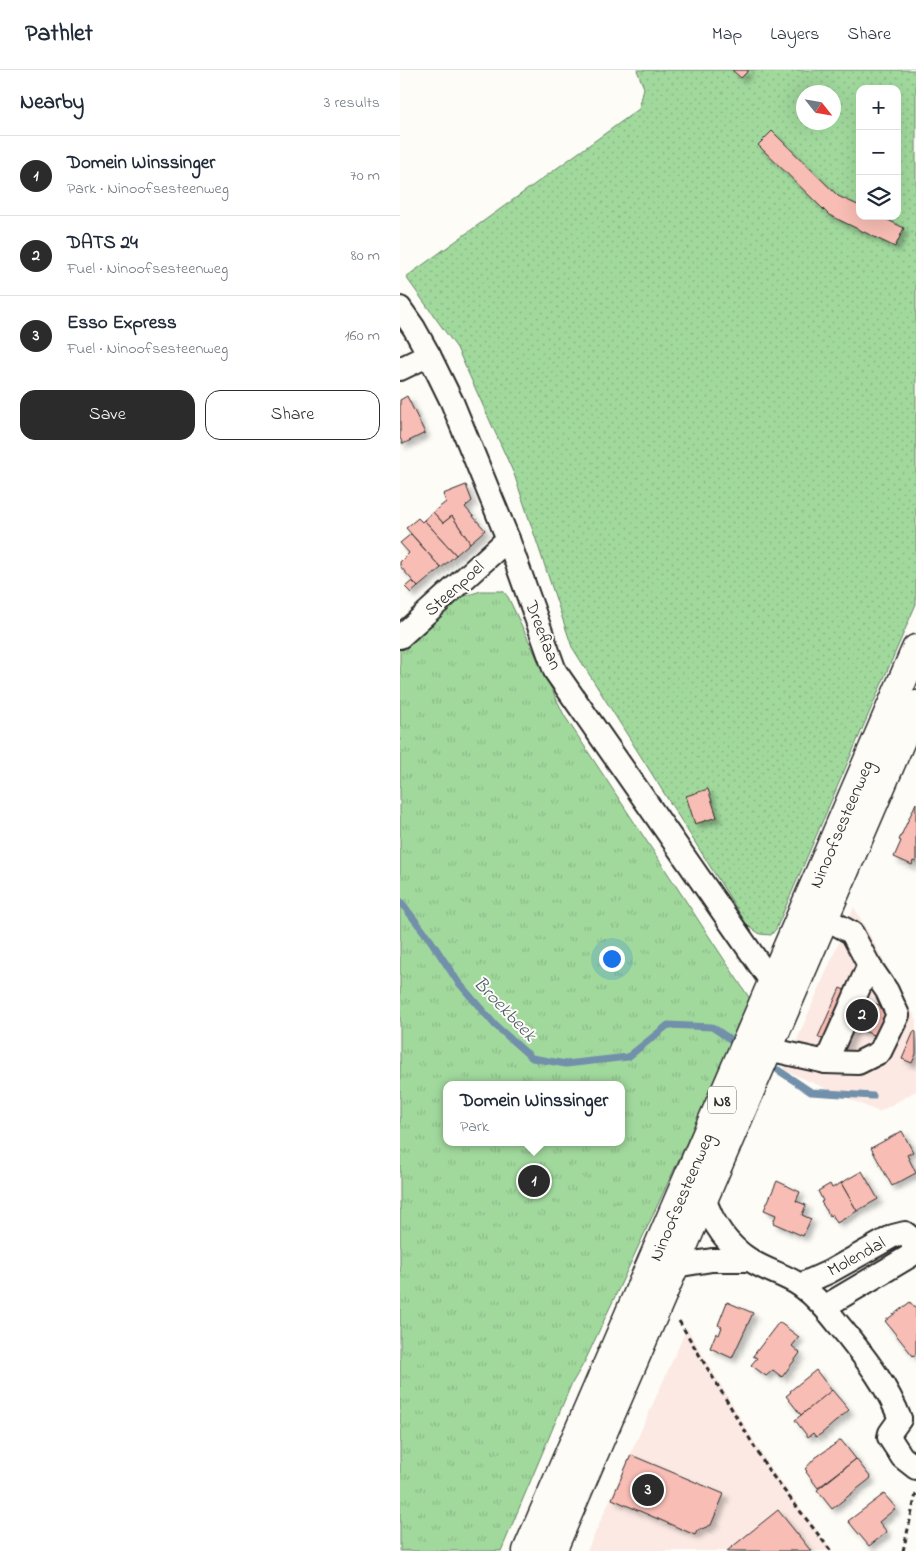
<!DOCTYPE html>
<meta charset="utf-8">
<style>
body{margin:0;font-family:"Indie Flower",sans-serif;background:#f2f2f3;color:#1f2937}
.controls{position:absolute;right:15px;top:15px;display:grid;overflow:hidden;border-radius:10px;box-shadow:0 5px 20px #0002}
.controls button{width:45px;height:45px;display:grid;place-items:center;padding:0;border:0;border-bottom:1px solid #e0e1e3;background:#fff;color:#1f2937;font:25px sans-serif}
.compass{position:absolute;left:396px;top:15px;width:45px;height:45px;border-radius:50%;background:#fff;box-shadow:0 5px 20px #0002;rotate:121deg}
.you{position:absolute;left:211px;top:888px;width:18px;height:18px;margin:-12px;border:4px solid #fff;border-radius:50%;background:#1a73e8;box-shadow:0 0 0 8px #1a73e833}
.badge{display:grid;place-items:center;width:32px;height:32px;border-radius:50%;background:#2b2b2b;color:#fff;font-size:16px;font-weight:700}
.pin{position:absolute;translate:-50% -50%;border:2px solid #fff;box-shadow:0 1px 5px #0006}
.popup{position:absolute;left:43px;top:1011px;width:182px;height:65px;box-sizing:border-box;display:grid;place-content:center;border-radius:10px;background:#fff;filter:drop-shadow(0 1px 4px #0005);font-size:16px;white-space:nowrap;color:#747a83}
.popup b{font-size:19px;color:#1f2937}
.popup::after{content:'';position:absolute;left:50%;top:100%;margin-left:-10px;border:10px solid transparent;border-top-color:#fff}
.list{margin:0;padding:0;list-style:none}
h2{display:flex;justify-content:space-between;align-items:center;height:65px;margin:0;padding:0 20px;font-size:21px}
h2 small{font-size:16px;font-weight:400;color:#747a83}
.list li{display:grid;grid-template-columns:32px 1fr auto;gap:15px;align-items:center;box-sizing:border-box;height:80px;padding:0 20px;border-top:1px solid #e0e1e3}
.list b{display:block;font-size:19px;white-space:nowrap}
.list p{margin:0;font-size:16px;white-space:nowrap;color:#747a83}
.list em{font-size:16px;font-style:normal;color:#747a83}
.actions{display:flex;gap:10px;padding:15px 20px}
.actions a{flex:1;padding:11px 0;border:1px solid #2b2b2b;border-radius:15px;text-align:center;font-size:18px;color:#2b2b2b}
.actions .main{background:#2b2b2b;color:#fff}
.icon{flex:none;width:28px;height:28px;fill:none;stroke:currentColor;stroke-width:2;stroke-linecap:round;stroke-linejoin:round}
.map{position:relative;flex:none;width:516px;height:1481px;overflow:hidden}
header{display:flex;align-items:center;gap:30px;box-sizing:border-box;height:70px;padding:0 25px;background:#fff;border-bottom:1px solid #e0e1e3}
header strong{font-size:24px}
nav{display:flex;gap:28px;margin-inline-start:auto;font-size:18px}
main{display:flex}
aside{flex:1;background:#fff}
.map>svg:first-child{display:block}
.built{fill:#fce9e3}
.grass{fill:url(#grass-dots);stroke:#668264;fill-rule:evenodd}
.park{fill:url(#park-tufts);stroke:#668264;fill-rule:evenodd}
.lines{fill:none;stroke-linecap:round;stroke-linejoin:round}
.stream{stroke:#7290aa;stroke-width:7}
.building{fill:#f8bdb4;stroke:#2b2b2b;filter:url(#shadow)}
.minor-casing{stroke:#2b2b2b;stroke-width:26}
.major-casing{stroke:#2b2b2b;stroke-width:31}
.path{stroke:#2b2b2b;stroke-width:3;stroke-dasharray:5 4;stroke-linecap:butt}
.minor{stroke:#fdfcf7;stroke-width:22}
.major{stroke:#fdfcf7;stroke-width:28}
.labels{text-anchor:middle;stroke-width:4;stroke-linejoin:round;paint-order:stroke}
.shield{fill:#fdfcf7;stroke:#6a6a68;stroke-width:1}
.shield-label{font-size:16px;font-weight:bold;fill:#2b2b2b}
.street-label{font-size:18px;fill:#2b2b2b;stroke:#fdfcf7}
.water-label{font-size:19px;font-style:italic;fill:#4e5e6b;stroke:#fdfcf7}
</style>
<header>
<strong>Pathlet</strong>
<nav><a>Map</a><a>Layers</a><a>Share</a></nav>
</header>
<main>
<aside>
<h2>Nearby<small>3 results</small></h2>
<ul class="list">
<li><span class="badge">1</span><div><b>Domein Winssinger</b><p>Park · Ninoofsesteenweg</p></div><em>70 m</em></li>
<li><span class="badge">2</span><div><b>DATS 24</b><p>Fuel · Ninoofsesteenweg</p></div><em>80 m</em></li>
<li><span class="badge">3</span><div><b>Esso Express</b><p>Fuel · Ninoofsesteenweg</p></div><em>160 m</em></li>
</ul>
<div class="actions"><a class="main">Save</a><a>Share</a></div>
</aside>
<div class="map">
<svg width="516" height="1481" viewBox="0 0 516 1481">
<defs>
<pattern id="grass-dots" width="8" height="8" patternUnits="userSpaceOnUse" patternTransform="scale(1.25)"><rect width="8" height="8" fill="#a1d99d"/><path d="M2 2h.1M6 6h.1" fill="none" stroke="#8bba87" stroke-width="1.8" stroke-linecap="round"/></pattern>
<pattern id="park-tufts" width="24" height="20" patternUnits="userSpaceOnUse" patternTransform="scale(1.25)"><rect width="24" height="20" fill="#a1d99d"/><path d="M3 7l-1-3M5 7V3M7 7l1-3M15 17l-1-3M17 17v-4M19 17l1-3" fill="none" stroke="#8bba87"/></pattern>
<filter id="shadow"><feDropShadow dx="4.5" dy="4.5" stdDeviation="2.5" flood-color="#0004"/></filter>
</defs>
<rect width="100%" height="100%" fill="#fdfcf7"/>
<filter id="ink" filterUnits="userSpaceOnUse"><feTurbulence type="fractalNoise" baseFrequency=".02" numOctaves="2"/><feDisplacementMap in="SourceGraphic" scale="10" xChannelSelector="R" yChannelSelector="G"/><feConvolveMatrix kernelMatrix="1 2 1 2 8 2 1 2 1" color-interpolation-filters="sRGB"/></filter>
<g filter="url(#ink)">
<!-- built -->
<g class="built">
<polygon points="454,837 516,949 516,1021 479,1042 384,1000"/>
<polygon points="287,1258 369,1396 433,1481 187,1481"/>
</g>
<!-- grass -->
<path class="grass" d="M237 0H516V534L376 859 371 865 360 864 347 855 172 577 114 404 57 278 6 207 239 39 244 18ZM460 19H497V146H460ZM403 22H433V52H403Z"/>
<!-- park -->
<path class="park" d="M81 521H103L108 527 164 645 352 932 185 1291 171 1315 101 1481H0V580L62 527ZM46 1015H222V1072H46Z"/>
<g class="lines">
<!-- stream -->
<g class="stream">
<polyline points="0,831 31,871 58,912 95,955 132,988 166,994 228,987 268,955 312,957 333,971"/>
<polyline points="378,1000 411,1022 473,1026"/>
</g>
</g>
<!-- building -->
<g class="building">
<polygon points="332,0 349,0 341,8"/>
<polygon points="372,61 438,126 460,136 460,146 480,146 504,158 495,177 429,145 358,75"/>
<polygon points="7,326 25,363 3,374 0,368 0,330"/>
<polygon points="66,415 72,431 65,437 85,460 70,473 52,446 43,453 33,442 46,432 43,424"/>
<polygon points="33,442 43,453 52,446 70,473 56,485 24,450"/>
<polygon points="18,448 22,452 24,450 56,485 41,498 6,458"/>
<polygon points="11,464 41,498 18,517 0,496 0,492 9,483 0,473"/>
<polygon points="12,511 18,517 11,523 5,517"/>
<polygon points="308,719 317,747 295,754 286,726"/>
<polygon points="516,733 516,792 513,791 512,795 494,787 501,771 499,770"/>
<polygon points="440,918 490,940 478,967 455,957 445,979 418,967"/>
<polygon points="514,961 516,962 516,984 512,993 502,989"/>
<polygon points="502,1061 513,1082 507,1085 516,1103 492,1116 471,1078"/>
<polygon points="462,1101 478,1129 457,1141 441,1113"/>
<polygon points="377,1111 400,1122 396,1131 406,1135 402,1145 411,1149 403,1166 373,1153 376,1145 364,1140"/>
<polygon points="441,1113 457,1141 437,1153 432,1144 430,1146 421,1132 423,1131 418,1121 430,1114 432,1118"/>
<polygon points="327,1232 353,1243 332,1288 310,1278 316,1263 319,1265 322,1257 318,1255"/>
<polygon points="510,1232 516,1239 516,1284 513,1286 485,1251"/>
<polygon points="379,1252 399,1267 392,1276 400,1283 382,1307 373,1300 366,1306 351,1295 357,1288 353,1286"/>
<polygon points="416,1300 432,1321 401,1345 386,1326 391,1322 390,1321"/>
<polygon points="432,1320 449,1340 421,1364 416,1367 413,1363 408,1367 395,1350"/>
<polygon points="441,1370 456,1389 418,1418 406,1402 407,1401 405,1399 415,1388"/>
<polygon points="231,1385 324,1424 311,1455 297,1461 295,1465 212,1429"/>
<polygon points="456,1389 471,1408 432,1439 417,1420"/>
<polygon points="484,1424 496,1438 479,1452 487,1462 469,1476 448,1451"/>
<polygon points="378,1440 411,1481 327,1481"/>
</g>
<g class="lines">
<defs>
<g id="minor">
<polyline points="0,238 14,258 29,285 52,332 108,469 155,601 373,914"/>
<polyline points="0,299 29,285"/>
<polyline points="0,567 108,469"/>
<polyline points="368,979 426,992 469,895 452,863 425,848"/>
<polyline points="426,992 458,993 480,982 498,945 487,921 469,895"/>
<path d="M304 1127C312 1153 327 1175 350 1190 366 1201 386 1205 401 1216 418 1228 430 1244 443 1260 465 1288 487 1315 500 1349"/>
<polyline points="275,1196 312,1190 350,1190"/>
<polyline points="400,1215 429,1202 493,1166 505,1163 510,1167 514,1178 510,1186 424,1237"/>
<polyline points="500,1349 490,1363 489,1367 502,1387 516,1398"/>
</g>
<g id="major">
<polyline points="127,1481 516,579"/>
<polyline points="152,1481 516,635"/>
</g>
</defs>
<!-- minor casing -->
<use href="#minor" class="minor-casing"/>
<!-- major casing -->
<use href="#major" class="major-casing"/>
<!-- path -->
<g class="path">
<polyline points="279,1251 369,1401 431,1481"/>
<polyline points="503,1481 516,1424"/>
</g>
<!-- minor -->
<use href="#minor" class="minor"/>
<!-- major -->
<use href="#major" class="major"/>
</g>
</g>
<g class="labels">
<!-- shield labels -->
<rect class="shield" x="308" y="1016.5" width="28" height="27" rx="4"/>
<g class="shield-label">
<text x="322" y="1036">N8</text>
</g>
<!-- street labels -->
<g class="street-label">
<text transform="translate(54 518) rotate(-42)" y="6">Steenpoel</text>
<text transform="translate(144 565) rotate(69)" y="6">Dreeflaan</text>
<text transform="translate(441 754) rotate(-67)" y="6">Ninoofsesteenweg</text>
<text transform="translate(281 1127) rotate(-67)" y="6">Ninoofsesteenweg</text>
<text transform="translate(456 1186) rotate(-29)" y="6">Molendal</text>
</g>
<!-- water labels -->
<g class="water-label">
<text transform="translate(106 938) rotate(46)" y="7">Broekbeek</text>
</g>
</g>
</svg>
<div class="controls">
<button>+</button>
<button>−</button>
<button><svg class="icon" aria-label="layers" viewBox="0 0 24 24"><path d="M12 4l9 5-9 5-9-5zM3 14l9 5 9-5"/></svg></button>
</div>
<svg class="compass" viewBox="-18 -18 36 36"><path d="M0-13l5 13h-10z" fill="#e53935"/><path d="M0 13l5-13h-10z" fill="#747a83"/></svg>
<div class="you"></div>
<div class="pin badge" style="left:134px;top:1111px">1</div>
<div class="popup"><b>Domein Winssinger</b>Park</div>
<div class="pin badge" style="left:462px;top:945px">2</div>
<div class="pin badge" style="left:248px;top:1420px">3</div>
</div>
</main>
